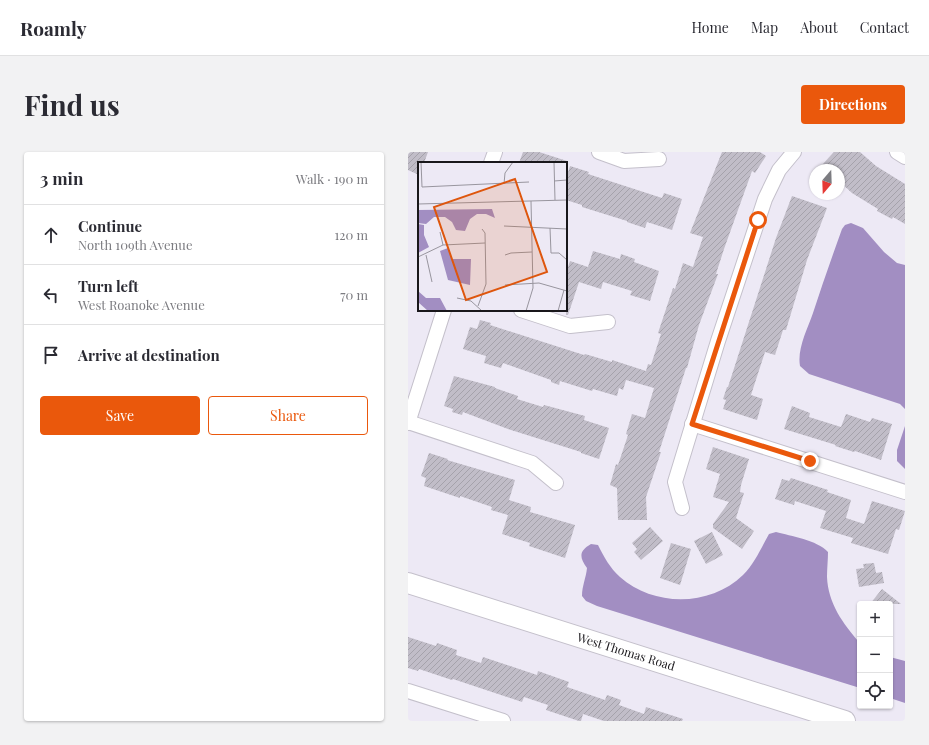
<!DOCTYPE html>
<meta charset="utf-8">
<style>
body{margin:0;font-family:"Playfair Display",serif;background:#f2f2f3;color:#2b2b33}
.controls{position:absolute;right:12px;bottom:12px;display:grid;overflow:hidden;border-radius:4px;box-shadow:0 1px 3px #0004}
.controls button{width:36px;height:36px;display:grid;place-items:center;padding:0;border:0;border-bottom:1px solid #e1e1e2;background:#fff;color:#2b2b33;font:20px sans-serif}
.compass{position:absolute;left:401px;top:12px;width:36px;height:36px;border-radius:50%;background:#fff;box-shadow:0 1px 3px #0004;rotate:199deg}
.stop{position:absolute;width:12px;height:12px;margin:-9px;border:3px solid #ea580c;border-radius:50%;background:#fff}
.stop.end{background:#ea580c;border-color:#fff;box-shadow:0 1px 4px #0008}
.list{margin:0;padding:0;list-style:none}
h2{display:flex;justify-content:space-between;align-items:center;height:52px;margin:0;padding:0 16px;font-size:17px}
h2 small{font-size:13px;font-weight:400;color:#7c7c81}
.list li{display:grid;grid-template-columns:26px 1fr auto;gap:12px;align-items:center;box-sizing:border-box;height:60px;padding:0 16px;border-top:1px solid #e1e1e2}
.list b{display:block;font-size:15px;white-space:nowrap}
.list p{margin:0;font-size:13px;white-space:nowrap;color:#7c7c81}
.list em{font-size:13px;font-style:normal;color:#7c7c81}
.actions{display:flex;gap:8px;padding:12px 16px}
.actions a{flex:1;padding:9px 0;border:1px solid #ea580c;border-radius:4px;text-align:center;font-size:14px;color:#ea580c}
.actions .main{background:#ea580c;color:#fff}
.icon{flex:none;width:22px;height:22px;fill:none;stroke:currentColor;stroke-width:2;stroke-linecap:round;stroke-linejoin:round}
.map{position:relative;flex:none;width:497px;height:569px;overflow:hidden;border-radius:4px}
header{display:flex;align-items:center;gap:24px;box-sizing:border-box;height:56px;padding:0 20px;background:#fff;border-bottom:1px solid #e1e1e2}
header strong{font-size:19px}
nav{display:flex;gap:22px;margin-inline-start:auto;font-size:14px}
.intro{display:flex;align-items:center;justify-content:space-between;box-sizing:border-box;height:96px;padding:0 24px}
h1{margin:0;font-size:28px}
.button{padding:10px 18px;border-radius:4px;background:#ea580c;color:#fff;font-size:14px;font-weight:700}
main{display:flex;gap:24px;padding:0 24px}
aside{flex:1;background:#fff;border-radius:4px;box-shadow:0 1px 3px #0004}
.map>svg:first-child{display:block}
.water{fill:#a28ec2}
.building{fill:url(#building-hatch)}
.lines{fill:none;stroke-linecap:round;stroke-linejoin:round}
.street-casing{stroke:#c4c0cb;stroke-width:16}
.secondary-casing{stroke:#c4c0cb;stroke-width:22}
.street{stroke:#fff;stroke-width:14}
.secondary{stroke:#fff;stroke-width:20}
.route{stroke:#ea580c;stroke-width:5}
.labels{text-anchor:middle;stroke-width:4;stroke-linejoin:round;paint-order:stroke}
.street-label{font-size:12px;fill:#19171b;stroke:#fff}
.inset-road{fill:none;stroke:#98959e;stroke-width:1}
.view{fill:#de560d;fill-opacity:0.15;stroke:#de560d;stroke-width:2}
.inset-edge{fill:none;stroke:#19171b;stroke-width:2}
</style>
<header>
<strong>Roamly</strong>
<nav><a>Home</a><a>Map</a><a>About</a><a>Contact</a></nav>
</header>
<div class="intro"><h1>Find us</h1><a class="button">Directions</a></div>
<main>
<aside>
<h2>3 min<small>Walk · 190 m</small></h2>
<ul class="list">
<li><svg class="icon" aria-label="ahead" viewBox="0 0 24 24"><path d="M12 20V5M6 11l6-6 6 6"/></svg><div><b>Continue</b><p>North 109th Avenue</p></div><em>120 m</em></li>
<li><svg class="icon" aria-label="left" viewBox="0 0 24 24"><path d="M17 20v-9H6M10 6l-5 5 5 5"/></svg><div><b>Turn left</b><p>West Roanoke Avenue</p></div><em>70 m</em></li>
<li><svg class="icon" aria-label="arrive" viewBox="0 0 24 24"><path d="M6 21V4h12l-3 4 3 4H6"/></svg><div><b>Arrive at destination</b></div></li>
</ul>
<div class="actions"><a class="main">Save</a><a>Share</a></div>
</aside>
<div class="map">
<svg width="497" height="569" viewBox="0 0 497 569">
<defs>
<pattern id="building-hatch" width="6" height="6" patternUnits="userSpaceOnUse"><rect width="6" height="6" fill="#c1bdc8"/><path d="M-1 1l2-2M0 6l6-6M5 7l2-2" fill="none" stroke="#a5a2ab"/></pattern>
</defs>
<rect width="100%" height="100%" fill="#ede9f5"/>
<!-- water -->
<g class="water">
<path d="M443 71 455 76 476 100 489 111 497 113V257L492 252 401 222 392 214C389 197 399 178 405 161 414 133 424 105 434 77L437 73Z"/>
<polygon points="497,274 497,317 489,309 489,298"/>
<path d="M368 380C383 384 409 388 420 400 420 408 419 416 419 425 420 451 435 472 452 491V536L189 454 178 449 174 444C174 434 178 426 179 416 171 405 171 399 183 392L190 393C196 405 202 416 212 425 246 455 302 455 335 423 347 411 353 396 361 382Z"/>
<polygon points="482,505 497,509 497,551 482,546"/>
</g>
<!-- building -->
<g class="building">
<polygon points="0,0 20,0 16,11 11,11 11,23 0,18"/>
<polygon points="115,0 131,0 159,9 159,11 111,11"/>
<polygon points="314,0 352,0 358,4 347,21 344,19 316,97 308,122 310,122 291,173 279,216 278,216 251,300 253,300 238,345 239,368 210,368 209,336 202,333 208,312 210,313 220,283 218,282 224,262 237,266 246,236 218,228 215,238 211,236 209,244 185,237 184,239 152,229 151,233 143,230 143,228 95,211 93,216 76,211 78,204 55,197 62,175 69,177 72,168 83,171 82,173 176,203 177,202 204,210 204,208 238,219 240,212 243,213 253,182 250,181 265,136 267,137 275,111 285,115 295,85 282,81"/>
<polygon points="426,0 452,0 468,14 497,32 497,72 485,65 484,67 469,59 470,57 444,41 431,29 431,18 420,18 414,13"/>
<polygon points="162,14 181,20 180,22 254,46 256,41 274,47 264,78 239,70 237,76 219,70 219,69 174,55 174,53 158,48 158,27"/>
<polygon points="384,44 419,56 399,108 378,178 375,178 367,203 357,200 343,243 355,247 349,268 315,257 318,248 315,247 319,235 320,235 368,86"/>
<polygon points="185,99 212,107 213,102 227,107 226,110 251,119 242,149 222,143 224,139 195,130 193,137 171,130 160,163 158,163 158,121 162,109 180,115"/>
<polygon points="46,224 87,235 87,236 110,244 109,247 135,255 136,253 177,264 176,268 201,276 191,307 173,301 173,300 103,278 55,260 54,263 44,260 45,257 36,254"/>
<polygon points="384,254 402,261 401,265 433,275 438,262 462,270 464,266 484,272 473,308 447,299 446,300 427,294 428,293 376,277"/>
<polygon points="305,295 341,307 333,333 332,340 336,341 328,366 346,379 334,397 305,376 305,372 321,350 305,345 312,322 298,317"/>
<polygon points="21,301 40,307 39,308 107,328 101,348 123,355 122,360 167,373 157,406 121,394 122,391 94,382 100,363 83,358 84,355 52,344 52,346 16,334 18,326 13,324"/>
<polygon points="383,326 420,338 419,340 443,348 438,366 456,372 464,349 497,359 491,378 488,377 480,402 443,391 445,386 412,376 418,359 387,349 386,353 367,347 374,327 381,329"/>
<polygon points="242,375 255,389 233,408 226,400 229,397 224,391"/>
<polygon points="304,380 315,403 298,412 286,389"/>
<polygon points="263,391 283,397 272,433 252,426"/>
<polygon points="466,411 468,421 474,420 476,431 451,435 448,417 456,416 455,412"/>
<polygon points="474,437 493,452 462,452"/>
<polygon points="0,485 28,494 29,491 49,498 48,503 73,511 75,505 129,523 130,519 161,530 159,535 197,548 199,543 213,548 211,553 236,562 238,555 275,567 274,569 196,569 175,562 173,569 171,569 138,558 140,553 116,545 114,550 45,527 44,528 11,517 10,519 0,516"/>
</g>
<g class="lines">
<defs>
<g id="street">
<polyline points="191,0 216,9 251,7"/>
<polyline points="489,0 497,5"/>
<polyline points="83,11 87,0"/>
<polyline points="113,158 162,174 200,170"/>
<polyline points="0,270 124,311 148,331"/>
<polyline points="0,271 36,158"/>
<polyline points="284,272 497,340"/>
<polyline points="274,356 267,330 310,189 357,47 371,18 386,0"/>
<polyline points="0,539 95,569"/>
</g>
<polyline id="secondary" points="0,431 437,569"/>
</defs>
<!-- street casing -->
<use href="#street" class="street-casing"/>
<!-- secondary casing -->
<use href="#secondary" class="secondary-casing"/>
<!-- street -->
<use href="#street" class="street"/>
<!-- secondary -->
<use href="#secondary" class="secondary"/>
</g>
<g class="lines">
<!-- route -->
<polyline class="route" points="350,68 284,272 402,309"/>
</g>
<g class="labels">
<!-- street labels -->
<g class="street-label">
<text transform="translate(218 500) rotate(17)" y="4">West Thomas Road</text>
</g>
</g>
<!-- overview -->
<g transform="translate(10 10)">
<rect width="149" height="149" fill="#ede9f5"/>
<path d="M74 47 77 56 68 52H59L52 57 47 69 38 68 34 60 27 55H16L8 62 0 61V48ZM0 62 6 63V73L11 85 0 91ZM30 86 34 97H53L52 123 30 118 22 89ZM0 129 8 136H22L29 149H10L0 140Z" fill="#a28ec2"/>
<path class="inset-road" d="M3 0 4 25 111 20M136 0 137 38M136 19 149 18M86 22 87 11 95 0M0 42 149 38M86 64 149 67M132 66 133 91H141L149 98M22 70 25 83M8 93 14 120M87 93 93 91 114 90M0 95 25 83 67 81M87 123 121 121 149 129M39 136 53 139 64 149M60 144 68 122 67 71 64 67M108 149 115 126 113 39M140 149 146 128"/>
<path class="view" d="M97 17 129 110 48 138 16 45Z"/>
<rect width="149" height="149" class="inset-edge"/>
</g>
</svg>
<div class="controls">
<button>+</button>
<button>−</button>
<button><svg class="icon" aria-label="locate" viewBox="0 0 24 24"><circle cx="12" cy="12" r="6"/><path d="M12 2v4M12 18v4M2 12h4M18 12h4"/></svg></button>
</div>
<svg class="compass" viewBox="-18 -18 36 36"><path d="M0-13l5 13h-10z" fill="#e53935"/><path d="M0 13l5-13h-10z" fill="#7c7c81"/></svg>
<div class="stop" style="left:350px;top:68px"></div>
<div class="stop end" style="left:402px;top:309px"></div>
</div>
</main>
